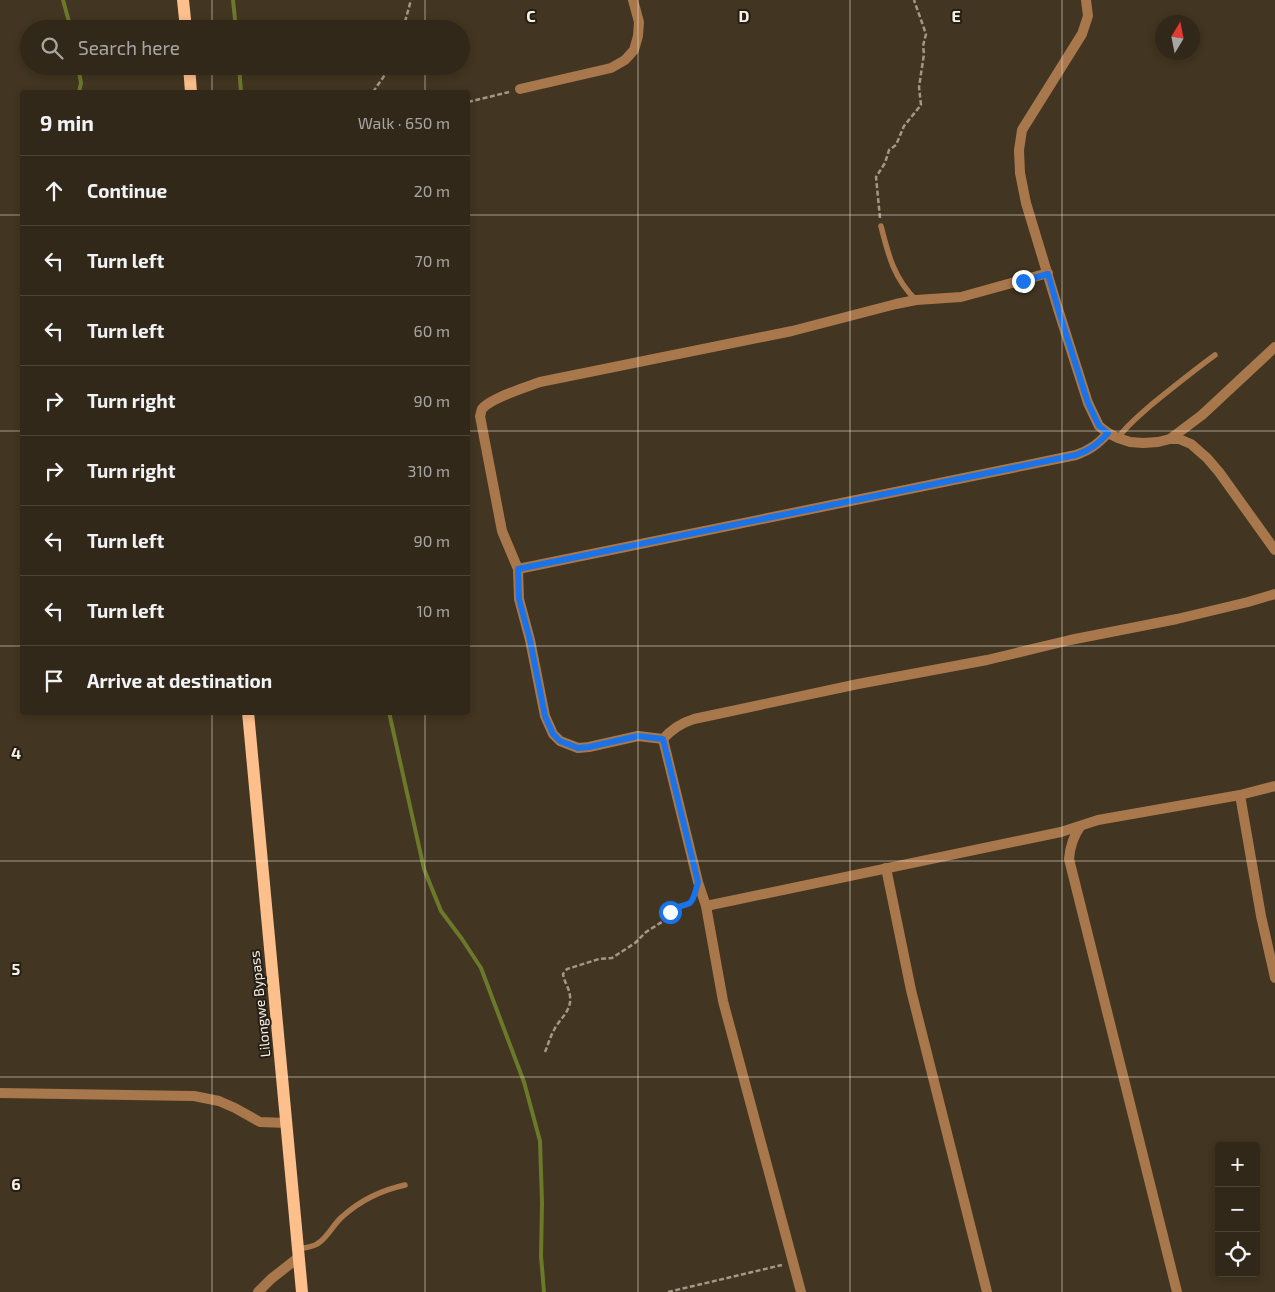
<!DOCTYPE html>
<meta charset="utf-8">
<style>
body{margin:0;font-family:"Exo 2",sans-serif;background:#3d3426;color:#f1f3f6}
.controls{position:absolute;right:15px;bottom:15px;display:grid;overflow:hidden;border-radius:5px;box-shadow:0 2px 8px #0003}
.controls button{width:45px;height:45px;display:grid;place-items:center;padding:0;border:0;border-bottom:1px solid #4d4438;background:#322819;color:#f1f3f6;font:25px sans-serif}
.compass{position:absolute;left:1155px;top:15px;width:45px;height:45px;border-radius:50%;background:#322819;box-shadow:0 2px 8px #0003;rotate:10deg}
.stop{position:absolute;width:15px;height:15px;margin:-11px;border:4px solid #1a73e8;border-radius:50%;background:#fff}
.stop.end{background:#1a73e8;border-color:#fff;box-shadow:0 1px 5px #0008}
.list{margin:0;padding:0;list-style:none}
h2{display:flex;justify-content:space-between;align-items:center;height:65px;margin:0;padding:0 20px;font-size:21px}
h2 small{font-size:16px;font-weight:400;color:#a8a6a2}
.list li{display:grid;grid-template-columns:32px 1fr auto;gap:15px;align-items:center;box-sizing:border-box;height:70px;padding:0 20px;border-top:1px solid #4d4438}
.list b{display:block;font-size:19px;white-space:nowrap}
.list em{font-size:16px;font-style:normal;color:#a8a6a2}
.icon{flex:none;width:28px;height:28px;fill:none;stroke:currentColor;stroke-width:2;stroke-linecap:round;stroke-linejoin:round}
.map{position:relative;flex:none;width:1275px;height:1292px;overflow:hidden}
.search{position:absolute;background:#322819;box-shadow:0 2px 8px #0003;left:20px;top:20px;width:450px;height:55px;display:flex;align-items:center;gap:12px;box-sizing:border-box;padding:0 18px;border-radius:28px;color:#a8a6a2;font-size:19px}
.panel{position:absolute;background:#322819;box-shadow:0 2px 8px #0003;left:20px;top:90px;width:450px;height:625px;border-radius:5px}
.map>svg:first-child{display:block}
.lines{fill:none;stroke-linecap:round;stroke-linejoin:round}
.stream{stroke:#6b792b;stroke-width:4}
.path{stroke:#a29888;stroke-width:2.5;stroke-dasharray:5 2.5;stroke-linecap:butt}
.service{stroke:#a8774c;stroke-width:5.5}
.minor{stroke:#a8774c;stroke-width:10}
.primary{stroke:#fdbf8c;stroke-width:12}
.route{stroke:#1a73e8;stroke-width:6}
.grid{fill:none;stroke:#faf2e6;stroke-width:1;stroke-opacity:0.55}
.labels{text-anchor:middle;stroke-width:4;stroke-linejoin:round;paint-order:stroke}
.street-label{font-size:14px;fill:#faf2e6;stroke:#241e15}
.grid-label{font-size:16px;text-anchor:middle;font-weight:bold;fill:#faf2e6;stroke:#241e15;stroke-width:4;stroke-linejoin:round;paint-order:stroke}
</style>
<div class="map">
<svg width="1275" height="1292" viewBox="0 0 1275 1292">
<rect width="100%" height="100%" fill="#423521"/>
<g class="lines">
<!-- stream -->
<g class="stream">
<polyline points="63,0 71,29"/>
<polyline points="233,0 236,29"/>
<polyline points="78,66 81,83 79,92"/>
<polyline points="239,66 241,92"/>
<polyline points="389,712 424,869 441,911 462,939 481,968 524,1082 540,1141 542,1203 541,1256 544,1292"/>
</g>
<!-- path -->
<g class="path">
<polyline points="403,29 411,0"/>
<polyline points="373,92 391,66"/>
<polyline points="468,102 509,92"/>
<polyline points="880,218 876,177 885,163 889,150 896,145 904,126 921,105 919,87 924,54 923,46 926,34 914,0"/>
<path d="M545 1052C548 1045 550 1037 554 1030 560 1018 572 1011 570 996 569 987 564 982 563 974L567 969 599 959 612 958 635 943 646 932 665 920 673 908 690 903 692 900"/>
<polyline points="668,1292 782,1265"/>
</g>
<!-- service -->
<g class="service">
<path d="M881 226C888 254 894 279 916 300"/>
<path d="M1118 438C1127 425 1139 416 1151 405 1172 388 1193 371 1215 355"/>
<path d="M298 1249C304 1248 312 1247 317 1244 328 1238 333 1224 343 1216 361 1200 382 1190 405 1185"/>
</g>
<!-- minor -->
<g class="minor">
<polyline points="1086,0 1088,16 1082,34 1022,130 1019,150 1020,173 1026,203 1059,312 1088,403 1099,426 1108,433 1118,438 1130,442 1143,443 1158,442 1170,439 1179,439 1191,444 1207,458 1219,472 1275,550"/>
<polyline points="520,89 611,68 625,60 634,50 638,36 639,22 633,0"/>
<polyline points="1170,439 1202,415 1275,347"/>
<path d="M518 569 1076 455C1090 450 1098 444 1108 433"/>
<path d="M663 739 638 736 589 747 578 748 560 741 553 734 545 716 530 640 519 599 518 569 502 531 480 416C481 414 481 411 482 409 490 398 527 387 540 382L792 331 896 304 916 300 961 297 1048 273"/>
<path d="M663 739C672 729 681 723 694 719L858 684 987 660 1070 640 1177 619 1248 602 1275 594"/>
<polyline points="663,739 698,882 706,906 723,1001 801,1292"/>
<polyline points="1240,795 1261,916 1275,978"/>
<path d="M1080 827C1073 837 1070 846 1069 859L1177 1292"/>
<polyline points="886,868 911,990 987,1292"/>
<polyline points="706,906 1061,832 1098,820 1240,795 1275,786"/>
<polyline points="0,1093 194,1096 219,1101 235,1108 260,1122 287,1123"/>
<polyline points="258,1292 271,1279 299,1257"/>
</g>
<!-- primary -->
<g class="primary">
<polyline points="183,0 186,29"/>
<polyline points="189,66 191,92"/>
<polyline points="248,712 302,1292"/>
</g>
</g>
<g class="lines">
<!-- route -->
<path class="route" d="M670 912C676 905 683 907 690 903 695 898 696 888 698 882L663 739 638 736 589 747 578 748 560 741 553 734 545 716 530 640 519 599 518 569 1076 455C1090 450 1098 444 1108 433L1099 426 1088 403 1059 312 1048 274 1023 281"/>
</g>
<!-- grid -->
<path class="grid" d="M212 0V29M425 0V29M638 0V1292M850 0V1292M1062 0V1292M212 66V92M425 66V92M0 215H22M468 215H1275M0 431H22M468 431H1275M0 646H22M468 646H1275M212 712V1292M425 712V1292M0 861H1275M0 1077H1275"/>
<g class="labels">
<!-- street labels -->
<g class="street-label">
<text transform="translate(260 1004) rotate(-96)" y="5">Lilongwe Bypass</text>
</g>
</g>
<g class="grid-label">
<text x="531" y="22">C</text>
<text x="744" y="22">D</text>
<text x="956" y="22">E</text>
<text x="16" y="759">4</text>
<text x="16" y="975">5</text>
<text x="16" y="1190">6</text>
</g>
</svg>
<div class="controls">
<button>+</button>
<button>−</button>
<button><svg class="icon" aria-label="locate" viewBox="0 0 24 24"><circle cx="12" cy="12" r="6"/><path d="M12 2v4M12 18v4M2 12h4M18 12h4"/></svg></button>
</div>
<svg class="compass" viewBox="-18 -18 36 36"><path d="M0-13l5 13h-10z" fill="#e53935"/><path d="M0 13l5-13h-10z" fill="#a8a6a2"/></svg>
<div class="stop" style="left:670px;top:912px"></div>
<div class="stop end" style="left:1023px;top:281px"></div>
<div class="search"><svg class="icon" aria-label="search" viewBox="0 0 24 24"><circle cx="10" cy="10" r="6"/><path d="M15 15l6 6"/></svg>Search here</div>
<section class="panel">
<h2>9 min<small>Walk · 650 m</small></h2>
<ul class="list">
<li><svg class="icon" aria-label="ahead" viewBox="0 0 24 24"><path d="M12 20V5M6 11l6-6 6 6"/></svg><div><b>Continue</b></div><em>20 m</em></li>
<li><svg class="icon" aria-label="left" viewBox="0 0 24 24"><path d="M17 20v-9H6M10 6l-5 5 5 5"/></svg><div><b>Turn left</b></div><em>70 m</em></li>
<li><svg class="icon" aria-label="left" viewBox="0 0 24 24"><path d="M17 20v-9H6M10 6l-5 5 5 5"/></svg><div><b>Turn left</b></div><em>60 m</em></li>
<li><svg class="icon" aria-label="right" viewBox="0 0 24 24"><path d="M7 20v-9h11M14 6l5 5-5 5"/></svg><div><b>Turn right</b></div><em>90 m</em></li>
<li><svg class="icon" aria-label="right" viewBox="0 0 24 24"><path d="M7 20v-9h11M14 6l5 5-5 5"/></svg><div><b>Turn right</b></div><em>310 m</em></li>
<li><svg class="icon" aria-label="left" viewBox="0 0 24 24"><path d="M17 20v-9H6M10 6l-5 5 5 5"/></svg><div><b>Turn left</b></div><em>90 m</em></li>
<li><svg class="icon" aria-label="left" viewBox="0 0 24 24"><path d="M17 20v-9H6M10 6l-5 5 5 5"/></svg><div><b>Turn left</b></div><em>10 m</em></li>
<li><svg class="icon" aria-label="arrive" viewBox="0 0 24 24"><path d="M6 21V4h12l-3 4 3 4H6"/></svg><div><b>Arrive at destination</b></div></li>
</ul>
</section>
</div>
